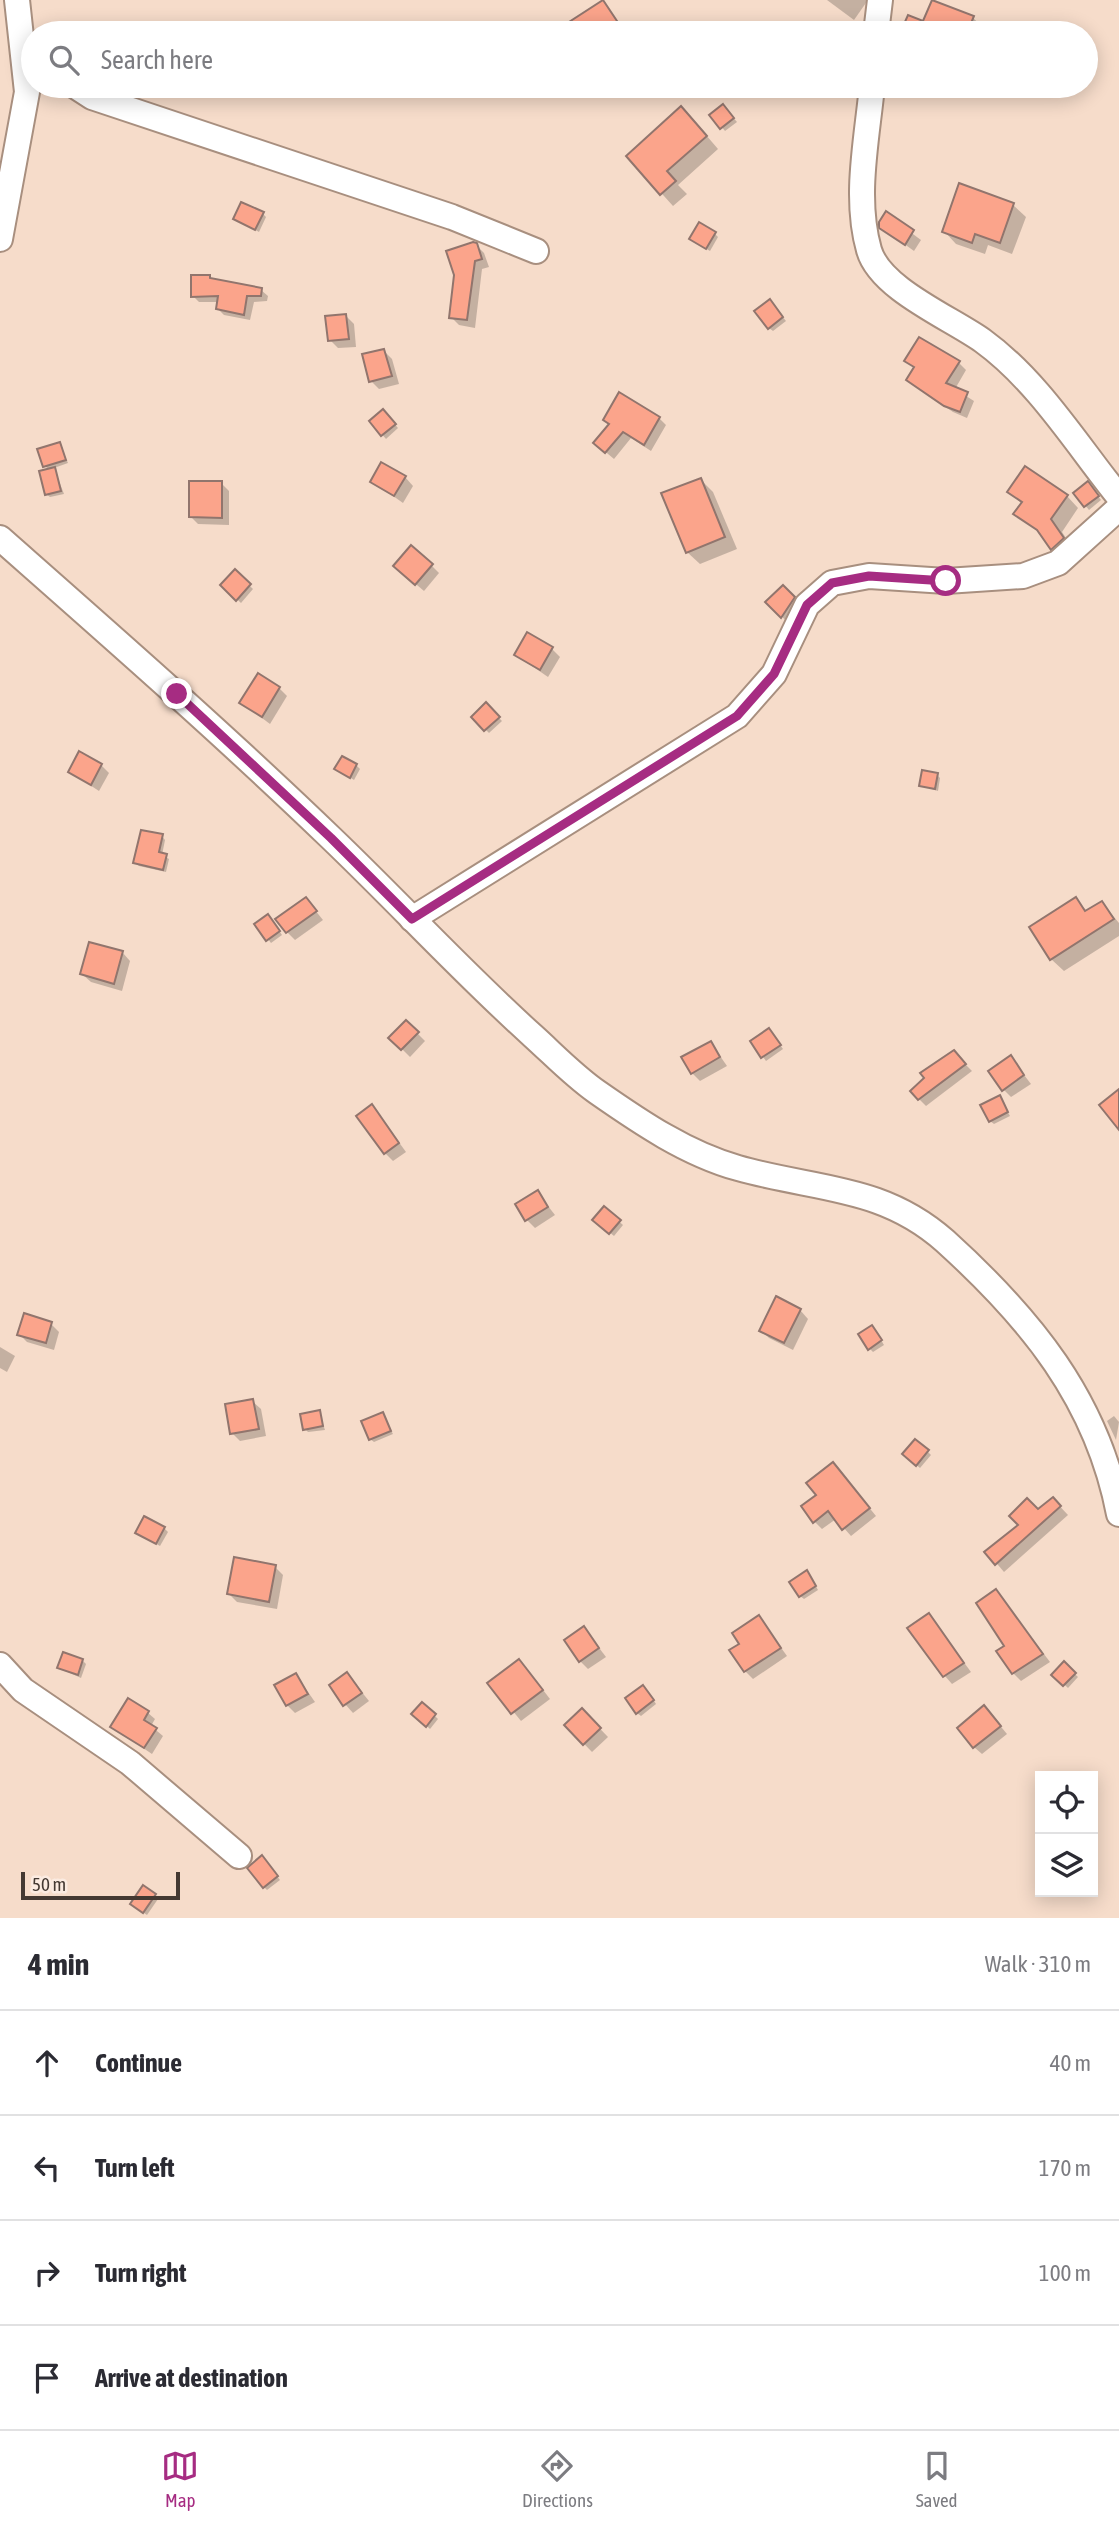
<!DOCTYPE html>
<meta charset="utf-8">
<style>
body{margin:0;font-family:"Asap Condensed",sans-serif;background:#f7f7f7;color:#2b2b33}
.controls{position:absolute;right:21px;bottom:21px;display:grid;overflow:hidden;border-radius:0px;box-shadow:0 4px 18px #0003}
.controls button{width:63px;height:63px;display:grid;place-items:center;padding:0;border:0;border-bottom:2px solid #e1e1e2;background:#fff;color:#2b2b33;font:35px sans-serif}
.scale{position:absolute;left:21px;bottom:18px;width:159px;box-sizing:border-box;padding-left:7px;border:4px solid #443932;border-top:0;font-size:19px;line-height:24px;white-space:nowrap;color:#443932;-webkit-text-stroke:5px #fbebe1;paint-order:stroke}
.stop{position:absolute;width:21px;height:21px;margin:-16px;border:5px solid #a62c82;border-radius:50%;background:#fff}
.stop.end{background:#a62c82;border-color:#fff;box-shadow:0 2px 7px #0008}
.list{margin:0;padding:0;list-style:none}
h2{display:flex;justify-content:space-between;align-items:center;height:91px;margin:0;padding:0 28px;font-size:30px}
h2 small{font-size:23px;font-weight:400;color:#7c7c81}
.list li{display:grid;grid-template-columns:46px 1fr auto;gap:21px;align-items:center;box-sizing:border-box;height:105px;padding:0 28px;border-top:2px solid #e1e1e2}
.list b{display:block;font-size:26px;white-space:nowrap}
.list em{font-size:23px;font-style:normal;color:#7c7c81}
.icon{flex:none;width:38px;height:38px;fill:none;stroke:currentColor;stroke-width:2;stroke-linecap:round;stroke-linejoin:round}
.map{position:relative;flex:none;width:1119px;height:1918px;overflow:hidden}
.search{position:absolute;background:#fff;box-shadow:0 4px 18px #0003;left:21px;right:21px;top:21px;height:77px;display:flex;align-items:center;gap:18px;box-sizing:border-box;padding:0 24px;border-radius:38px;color:#7c7c81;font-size:26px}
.sheet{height:511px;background:#fff}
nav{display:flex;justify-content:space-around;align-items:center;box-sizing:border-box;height:98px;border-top:2px solid #e1e1e2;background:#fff;font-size:19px;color:#7c7c81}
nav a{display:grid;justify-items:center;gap:4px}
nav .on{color:#a62c82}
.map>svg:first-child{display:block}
.shadow{fill:#0003}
.building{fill:#fba48b;stroke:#91756d;stroke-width:2}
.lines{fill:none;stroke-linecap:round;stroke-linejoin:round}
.minor-casing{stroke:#a88f7f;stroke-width:28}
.minor{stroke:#fff;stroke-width:24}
.route{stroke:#a62c82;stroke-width:9}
</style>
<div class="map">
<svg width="1119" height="1918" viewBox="0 0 1119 1918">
<rect width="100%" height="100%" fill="#f6dcca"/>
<!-- shadow -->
<g class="shadow">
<polygon points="827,0 868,0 854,20"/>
<polygon points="934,1 973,18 986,30 985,33 902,33 909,17 924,24"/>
<polygon points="603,2 626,33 579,33 572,22"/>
<polygon points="727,110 737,122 725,131 712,115"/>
<polygon points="694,121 718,149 678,185 687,194 673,206 628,156"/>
<polygon points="1013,205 1026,217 1012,254 988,245 985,254 956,244 944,231"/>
<polygon points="263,214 266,217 259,232 235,219"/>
<polygon points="886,214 921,240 914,251 881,227"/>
<polygon points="714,233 718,237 710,251 695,242"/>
<polygon points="476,245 484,253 489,267 482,269 475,328 459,325 451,317 456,274"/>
<polygon points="209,277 213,280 261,290 268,296 267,301 254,302 250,320 224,315 218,309 219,302 199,302 193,296"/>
<polygon points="773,305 786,321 773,331 769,328"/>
<polygon points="346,316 354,324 356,347 338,348 330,340"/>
<polygon points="384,351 392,359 399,384 379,389 371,381"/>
<polygon points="907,361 958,362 966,370 955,389 974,401 967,418 953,412 916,387 908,380 915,369"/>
<polygon points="383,411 398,428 386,439 371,421"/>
<polygon points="659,418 666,425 651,451 631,438 614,459 595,443"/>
<polygon points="59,444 68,463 54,468 64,494 50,497 46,494 49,470 45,466"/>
<polygon points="405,477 413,486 403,503 372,481"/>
<polygon points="701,480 713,492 737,549 700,564 687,552"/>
<polygon points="221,483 229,491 229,525 198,524 190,516"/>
<polygon points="1091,487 1101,500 1089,510 1075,493"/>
<polygon points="1010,492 1067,496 1078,508 1062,532 1074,550 1063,560 1044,537 1016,513 1022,504"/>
<polygon points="431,565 439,573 424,591 404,574"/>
<polygon points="235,572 253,589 241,603 222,585"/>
<polygon points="783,587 802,606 790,625 768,602"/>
<polygon points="552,649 560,657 548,677 516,655"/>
<polygon points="279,688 287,696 270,724 242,703"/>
<polygon points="486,705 502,721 489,733 473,717"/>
<polygon points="101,765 109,773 99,791 70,772"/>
<polygon points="356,765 360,769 354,780 337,769"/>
<polygon points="937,775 940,778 938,791 920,785"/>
<polygon points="162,836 165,840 162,855 169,859 166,872 139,866 135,862"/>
<polygon points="306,899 323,920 295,940 287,932"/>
<polygon points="1076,900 1088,912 1102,903 1119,923 1119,936 1064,971 1051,959"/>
<polygon points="271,919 282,935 271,943 268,939"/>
<polygon points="122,952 130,961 122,991 91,982 82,974"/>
<polygon points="406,1022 425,1041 410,1057 391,1038"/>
<polygon points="772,1034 783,1049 766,1061 752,1042"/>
<polygon points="711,1043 727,1066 700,1081 692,1073"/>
<polygon points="954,1053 972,1071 926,1106 919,1099 926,1078"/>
<polygon points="1011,1058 1031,1084 1011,1097 1003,1089"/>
<polygon points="999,1097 1010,1116 994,1124 990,1121"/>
<polygon points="379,1115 406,1152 393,1161 385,1153"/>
<polygon points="537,1192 555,1215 535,1228 527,1220"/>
<polygon points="604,1208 623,1225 614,1236 598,1223"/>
<polygon points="777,1298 800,1310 808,1319 793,1350 769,1338 761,1330"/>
<polygon points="51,1324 59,1332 54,1350 27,1342 19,1334"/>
<polygon points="875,1330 884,1345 873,1352 870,1349"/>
<polygon points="0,1347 15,1356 7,1372 0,1368"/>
<polygon points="252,1401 261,1409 266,1436 240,1441 232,1433"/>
<polygon points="319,1412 325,1430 308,1432 305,1429"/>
<polygon points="382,1414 393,1434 374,1442 370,1439"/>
<polygon points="1114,1416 1119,1422 1116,1440 1107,1421"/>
<polygon points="928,1452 931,1455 920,1468 908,1458"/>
<polygon points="840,1472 876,1516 851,1536 836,1519 822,1529 814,1521 818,1495"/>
<polygon points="1053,1499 1068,1515 1004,1572 987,1552"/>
<polygon points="164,1528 168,1532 160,1546 137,1533"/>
<polygon points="275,1567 283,1575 277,1609 237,1602 229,1594"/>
<polygon points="810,1576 818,1590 804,1599 800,1596"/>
<polygon points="996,1591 1050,1662 1021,1681 1013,1673"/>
<polygon points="929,1615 971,1672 952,1684 924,1652 909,1628"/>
<polygon points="759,1617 787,1656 753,1679 745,1671 742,1644"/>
<polygon points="584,1628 606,1657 588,1669 580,1661"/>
<polygon points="82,1660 86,1664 81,1678 59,1668"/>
<polygon points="1064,1664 1078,1677 1068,1688 1054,1675"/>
<polygon points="527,1669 550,1699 521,1721 490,1683"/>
<polygon points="347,1674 369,1701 353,1713 345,1704"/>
<polygon points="296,1675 315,1702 295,1713 287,1705"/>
<polygon points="647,1690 656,1704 641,1716 637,1713"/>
<polygon points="422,1704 438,1719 430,1729 414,1714"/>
<polygon points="582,1710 608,1737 592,1752 566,1725"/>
<polygon points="148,1713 155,1719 151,1726 163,1736 152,1754 112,1727"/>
<polygon points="992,1716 1007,1734 982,1754 974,1747"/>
<polygon points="265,1861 280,1880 267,1890 264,1887"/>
<polygon points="155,1895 158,1899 147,1915 135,1907"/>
</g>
<!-- building -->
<g class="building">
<polygon points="603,0 625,33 577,33 569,22"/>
<polygon points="932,0 974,16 967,33 900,33 908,15 923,21"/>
<polygon points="723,104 734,118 720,129 709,115"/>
<polygon points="681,106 707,136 667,171 676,181 660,195 626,156"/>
<polygon points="959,183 1014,203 1000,243 975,234 972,243 942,232"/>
<polygon points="241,202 264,212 255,230 233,219"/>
<polygon points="886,211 914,230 905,245 879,228 879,222"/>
<polygon points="699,222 716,232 706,249 689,239"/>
<polygon points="473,242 477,243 482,259 475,261 467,320 449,318 454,275 446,251"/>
<polygon points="191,275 210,275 210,278 262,288 261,296 247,296 244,315 216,309 218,296 191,297"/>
<polygon points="770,299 783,317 768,329 754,311"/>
<polygon points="346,314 349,339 328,341 325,316"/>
<polygon points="919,337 960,361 946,383 968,392 960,412 944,406 906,380 914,367 904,361"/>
<polygon points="384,349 392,376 369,382 362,354"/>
<polygon points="619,392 660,417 644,445 623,432 605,453 593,443 609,424 603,420"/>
<polygon points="383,409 396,424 381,436 369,421"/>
<polygon points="60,442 66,460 43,467 37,449"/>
<polygon points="381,462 406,476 394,496 370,482"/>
<polygon points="1025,466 1068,495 1051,519 1064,538 1051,550 1037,530 1013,514 1022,502 1007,492"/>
<polygon points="55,467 61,491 45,495 39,471"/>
<polygon points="701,478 725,537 686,553 661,493"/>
<polygon points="189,481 222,481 222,518 189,517"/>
<polygon points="1088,481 1099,496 1084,507 1073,493"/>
<polygon points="411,545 433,564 415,585 393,566"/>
<polygon points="235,569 251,584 236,601 220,585"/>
<polygon points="783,585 795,597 781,618 765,602"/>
<polygon points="527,632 553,647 540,670 514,655"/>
<polygon points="258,673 280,687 262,717 239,703"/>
<polygon points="486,702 500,717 484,731 471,717"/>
<polygon points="79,751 102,764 91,785 68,772"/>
<polygon points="342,756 357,764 350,778 334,769"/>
<polygon points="922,770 938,773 935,789 919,786"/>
<polygon points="141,830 163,834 159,852 167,854 163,870 133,863"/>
<polygon points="306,897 317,911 286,933 275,919"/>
<polygon points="1076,897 1085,911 1102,901 1114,919 1050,960 1029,927"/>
<polygon points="268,914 280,931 266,941 254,924"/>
<polygon points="89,942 123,951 114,984 80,974"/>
<polygon points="406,1020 419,1032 401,1050 388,1038"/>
<polygon points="769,1028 781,1045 761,1058 750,1041"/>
<polygon points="711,1041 720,1057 691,1074 681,1057"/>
<polygon points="954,1050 966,1064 918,1100 910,1091 924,1078 920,1073"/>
<polygon points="1011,1055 1024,1075 1002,1091 988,1071"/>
<polygon points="1119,1089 1119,1130 1099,1105"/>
<polygon points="1000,1095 1008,1112 989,1122 980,1105"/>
<polygon points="372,1104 399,1143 384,1154 356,1116"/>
<polygon points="538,1190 548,1207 525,1221 515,1204"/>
<polygon points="604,1206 621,1220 609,1234 592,1220"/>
<polygon points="776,1296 801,1309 784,1343 759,1331"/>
<polygon points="24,1313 52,1322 46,1343 17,1335"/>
<polygon points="872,1325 882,1340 868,1350 858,1334"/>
<polygon points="253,1399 259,1429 230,1434 225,1404"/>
<polygon points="320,1410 323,1426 303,1430 300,1414"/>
<polygon points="383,1412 391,1431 369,1440 361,1421"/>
<polygon points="915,1439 929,1450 916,1466 902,1454"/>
<polygon points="833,1462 870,1508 842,1530 828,1511 813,1523 801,1506 816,1495 806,1483"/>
<polygon points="1053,1497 1061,1506 995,1565 984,1552 1018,1525 1009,1516 1027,1498 1038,1509"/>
<polygon points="144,1516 165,1527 156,1544 135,1533"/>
<polygon points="234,1557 276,1565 269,1602 227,1594"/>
<polygon points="807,1570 816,1586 799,1597 789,1582"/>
<polygon points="996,1589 1043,1654 1012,1674 996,1651 1004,1646 976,1603"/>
<polygon points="929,1613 964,1663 943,1677 907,1628"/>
<polygon points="759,1615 781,1648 744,1672 729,1650 739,1644 732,1633"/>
<polygon points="584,1626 599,1648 579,1662 564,1640"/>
<polygon points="63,1652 83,1659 78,1675 57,1668"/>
<polygon points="519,1659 543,1690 511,1714 487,1683"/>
<polygon points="1064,1661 1076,1673 1063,1686 1051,1675"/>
<polygon points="347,1672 362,1693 343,1706 329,1685"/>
<polygon points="296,1673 308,1694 286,1706 274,1685"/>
<polygon points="643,1685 654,1700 636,1714 625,1698"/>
<polygon points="128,1698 149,1711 144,1720 157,1728 144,1748 110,1727"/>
<polygon points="422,1702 436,1714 426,1727 411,1714"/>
<polygon points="984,1705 1001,1726 973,1748 957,1728"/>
<polygon points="582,1708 601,1728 583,1745 564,1725"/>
<polygon points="262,1855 278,1876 263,1888 247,1868"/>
<polygon points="143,1885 156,1894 143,1913 130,1904"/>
</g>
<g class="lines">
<defs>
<g id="minor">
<polyline points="876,33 880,0"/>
<polyline points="75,86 92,97 452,217 536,251"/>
<path d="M872 86C867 139 854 198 869 250 880 289 951 318 983 341 1038 381 1077 445 1119 497"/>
<polyline points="0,239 27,92 17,0"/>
<path d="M0 538C111 636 223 734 330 837 399 903 463 973 533 1036 554 1055 574 1076 597 1092 640 1122 687 1154 738 1168 815 1190 882 1185 945 1241 1030 1318 1097 1399 1119 1514"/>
<polyline points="412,919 737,716 774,674 807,605 832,583 869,576 946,581 1023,576 1058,563 1119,508"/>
<polyline points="0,1665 23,1690 130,1763 239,1856"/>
</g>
</defs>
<!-- minor casing -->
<use href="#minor" class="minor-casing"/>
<!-- minor -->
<use href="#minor" class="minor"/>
</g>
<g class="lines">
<!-- route -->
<polyline class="route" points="177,694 331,838 412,919 737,716 774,674 807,605 832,583 869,576 946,581"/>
</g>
</svg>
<div class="controls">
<button><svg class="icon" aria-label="locate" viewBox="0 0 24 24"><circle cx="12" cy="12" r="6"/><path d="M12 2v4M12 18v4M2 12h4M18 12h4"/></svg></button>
<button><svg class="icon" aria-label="layers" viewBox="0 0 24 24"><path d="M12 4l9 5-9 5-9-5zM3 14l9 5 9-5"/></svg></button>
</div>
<div class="scale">50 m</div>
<div class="stop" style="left:946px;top:581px"></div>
<div class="stop end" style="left:177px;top:694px"></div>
<div class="search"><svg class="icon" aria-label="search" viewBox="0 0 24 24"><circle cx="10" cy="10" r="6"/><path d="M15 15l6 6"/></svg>Search here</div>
</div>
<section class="sheet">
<h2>4 min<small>Walk · 310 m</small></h2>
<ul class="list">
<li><svg class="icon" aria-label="ahead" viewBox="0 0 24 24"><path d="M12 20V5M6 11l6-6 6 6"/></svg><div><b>Continue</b></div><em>40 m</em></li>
<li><svg class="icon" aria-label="left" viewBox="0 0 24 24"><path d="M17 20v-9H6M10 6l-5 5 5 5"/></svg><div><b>Turn left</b></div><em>170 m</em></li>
<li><svg class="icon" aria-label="right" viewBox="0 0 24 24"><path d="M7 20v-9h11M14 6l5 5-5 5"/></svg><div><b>Turn right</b></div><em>100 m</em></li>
<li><svg class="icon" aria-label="arrive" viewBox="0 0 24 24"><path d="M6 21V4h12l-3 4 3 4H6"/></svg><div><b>Arrive at destination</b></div></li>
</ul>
</section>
<nav>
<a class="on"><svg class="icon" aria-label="map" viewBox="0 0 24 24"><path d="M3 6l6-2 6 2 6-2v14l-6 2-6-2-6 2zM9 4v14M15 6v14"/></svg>Map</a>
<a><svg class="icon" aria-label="directions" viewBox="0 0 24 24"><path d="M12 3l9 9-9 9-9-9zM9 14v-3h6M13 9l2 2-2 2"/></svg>Directions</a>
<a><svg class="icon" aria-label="saved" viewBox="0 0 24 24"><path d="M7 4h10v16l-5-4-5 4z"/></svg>Saved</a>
</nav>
